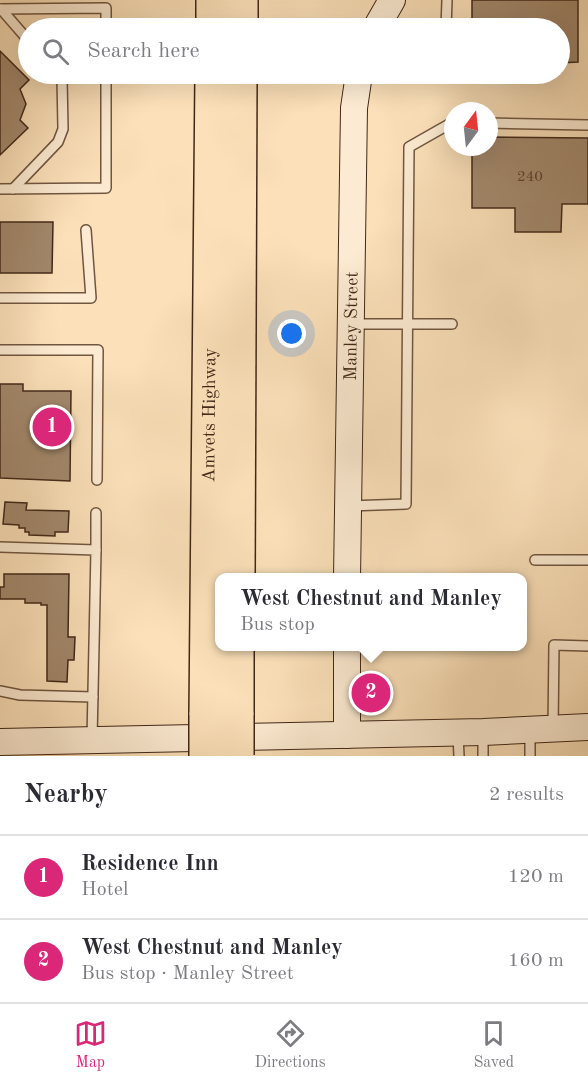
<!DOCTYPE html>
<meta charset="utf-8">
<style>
body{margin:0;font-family:"Old Standard TT",serif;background:#f2f2f3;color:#2b2b33}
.compass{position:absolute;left:444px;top:102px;width:54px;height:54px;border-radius:50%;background:#fff;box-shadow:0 6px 24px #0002;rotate:15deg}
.you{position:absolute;left:292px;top:334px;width:21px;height:21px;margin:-15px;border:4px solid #fff;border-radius:50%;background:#1a73e8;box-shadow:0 0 0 9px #1a73e833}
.badge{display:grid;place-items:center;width:39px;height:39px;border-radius:50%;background:#db2777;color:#fff;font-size:20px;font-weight:700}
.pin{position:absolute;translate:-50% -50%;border:3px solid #fff;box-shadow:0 2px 6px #0006}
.popup{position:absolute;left:215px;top:573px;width:312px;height:78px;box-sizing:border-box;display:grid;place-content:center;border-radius:12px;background:#fff;filter:drop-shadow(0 2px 4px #0005);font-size:20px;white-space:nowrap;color:#7c7c81}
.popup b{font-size:22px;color:#2b2b33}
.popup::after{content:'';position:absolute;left:50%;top:100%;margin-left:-12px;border:12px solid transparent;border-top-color:#fff}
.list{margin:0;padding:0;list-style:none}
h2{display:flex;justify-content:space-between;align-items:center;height:78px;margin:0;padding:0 24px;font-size:26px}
h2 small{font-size:20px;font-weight:400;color:#7c7c81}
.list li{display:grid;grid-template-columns:39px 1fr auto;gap:18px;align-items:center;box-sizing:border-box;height:84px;padding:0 24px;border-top:2px solid #e1e1e2}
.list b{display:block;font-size:22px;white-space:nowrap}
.list p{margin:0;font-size:20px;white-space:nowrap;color:#7c7c81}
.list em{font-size:20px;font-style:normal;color:#7c7c81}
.icon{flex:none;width:33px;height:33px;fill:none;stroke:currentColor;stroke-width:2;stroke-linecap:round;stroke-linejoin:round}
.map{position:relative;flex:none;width:588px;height:756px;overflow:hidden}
.search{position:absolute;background:#fff;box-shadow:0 6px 24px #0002;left:18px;right:18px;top:18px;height:66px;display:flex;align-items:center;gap:15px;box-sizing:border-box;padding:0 21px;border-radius:33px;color:#7c7c81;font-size:22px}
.sheet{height:246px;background:#fff}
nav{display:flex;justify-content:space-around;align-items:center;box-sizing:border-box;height:84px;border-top:2px solid #e1e1e2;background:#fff;font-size:16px;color:#7c7c81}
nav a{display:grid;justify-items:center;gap:3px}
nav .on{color:#db2777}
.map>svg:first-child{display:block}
.building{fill:#a2886c;stroke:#412818;stroke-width:1.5}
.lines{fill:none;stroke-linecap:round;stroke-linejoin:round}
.lane-casing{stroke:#705640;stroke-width:12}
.secondary-casing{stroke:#412818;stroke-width:28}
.highway-casing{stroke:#412818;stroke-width:36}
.lane{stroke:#fcebd2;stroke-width:9}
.secondary{stroke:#fcebd2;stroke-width:26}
.highway{stroke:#fbe0b9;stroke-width:33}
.highway-bridge-casing{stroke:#412818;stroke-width:36;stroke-linecap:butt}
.highway-bridge{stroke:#fbe0b9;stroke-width:33}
.labels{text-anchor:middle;stroke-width:4.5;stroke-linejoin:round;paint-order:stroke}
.number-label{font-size:15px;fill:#59402d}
.street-label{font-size:18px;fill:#412818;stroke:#fcebd2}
</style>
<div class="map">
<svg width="588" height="756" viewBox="0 0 588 756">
<rect width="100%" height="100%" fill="#fbe0b9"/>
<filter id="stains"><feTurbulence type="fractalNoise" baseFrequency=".00333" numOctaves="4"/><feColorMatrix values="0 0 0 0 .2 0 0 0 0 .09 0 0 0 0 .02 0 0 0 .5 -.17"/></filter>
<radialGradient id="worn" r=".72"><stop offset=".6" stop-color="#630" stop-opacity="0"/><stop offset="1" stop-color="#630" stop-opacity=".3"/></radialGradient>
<!-- building -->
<g class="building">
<polygon points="472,0 578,0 578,62 560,63 560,28 472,28"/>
<polygon points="0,51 29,80 20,89 26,104 20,120 28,128 0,155"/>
<polygon points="489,137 588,138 588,204 562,204 561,232 515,232 515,208 472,208 472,147 489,147"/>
<polygon points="0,222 53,222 52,273 0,273"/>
<polygon points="0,384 23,384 23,391 71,391 70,481 0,478"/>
<polygon points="5,502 27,503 26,510 69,511 68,532 55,532 55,536 29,535 29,532 25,532 25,528 19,528 19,525 3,524"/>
<polygon points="4,574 69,574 68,637 75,637 74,660 68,660 67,682 47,681 47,605 41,605 41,603 25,603 25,599 0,599 0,587 4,587"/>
</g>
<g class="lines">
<defs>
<g id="lane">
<polyline points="0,9 106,8 106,28"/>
<polyline points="1,9 28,40"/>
<polyline points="446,28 447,0"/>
<polyline points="489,123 588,125"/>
<polyline points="0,189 106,188 106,74"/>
<polyline points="13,189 58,142 63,129 62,78 59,74"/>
<polyline points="0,298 91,298 86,230"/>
<polyline points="353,324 452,324"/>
<polyline points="0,350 98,350 97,480"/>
<polyline points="348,506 406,504 409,147 453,122"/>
<polyline points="0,547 96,550 92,739"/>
<polyline points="96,550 96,513"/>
<polyline points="535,560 588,560"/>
<polyline points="0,691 20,695 93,697"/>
<polyline points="553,728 554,645 588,646"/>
<polyline points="530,731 530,756"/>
<polyline points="458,735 459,756"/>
<polyline points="483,756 483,734"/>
</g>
<g id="secondary">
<polyline points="376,28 392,0"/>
<path id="s1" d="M347 578 354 108 359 74"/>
<polyline points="347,735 347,646"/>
<polyline points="0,742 483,732 588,727"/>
</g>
<g id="highway">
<polyline points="213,28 213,0"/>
<polyline points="241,28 241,0"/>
<polyline points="238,578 240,74"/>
<path id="s2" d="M206 715 212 74"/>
<polyline points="237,715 237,646"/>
</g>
</defs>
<!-- lane casing -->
<use href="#lane" class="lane-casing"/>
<!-- secondary casing -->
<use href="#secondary" class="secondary-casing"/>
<!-- highway casing -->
<use href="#highway" class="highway-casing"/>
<!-- lane -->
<use href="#lane" class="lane"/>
<!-- secondary -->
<use href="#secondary" class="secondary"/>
<!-- highway -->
<use href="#highway" class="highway"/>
<defs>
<g id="highway-bridge">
<polyline points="237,755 237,715"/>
<polyline points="206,756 206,715"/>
</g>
</defs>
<!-- highway-bridge casing -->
<use href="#highway-bridge" class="highway-bridge-casing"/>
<!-- highway-bridge -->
<use href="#highway-bridge" class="highway-bridge"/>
</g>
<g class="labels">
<!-- number labels -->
<g class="number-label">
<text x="530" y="181">240</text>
</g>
<!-- street labels -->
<g class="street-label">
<text dy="6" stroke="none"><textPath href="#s1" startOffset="252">Manley Street</textPath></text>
<text dy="6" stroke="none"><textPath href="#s2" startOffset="300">Amvets Highway</textPath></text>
</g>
</g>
<rect width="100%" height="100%" filter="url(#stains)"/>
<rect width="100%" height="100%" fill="url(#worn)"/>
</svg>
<svg class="compass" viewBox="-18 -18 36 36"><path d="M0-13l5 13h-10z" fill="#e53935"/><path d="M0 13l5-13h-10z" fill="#7c7c81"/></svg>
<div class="you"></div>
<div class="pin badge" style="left:52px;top:427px">1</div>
<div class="pin badge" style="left:371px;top:693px">2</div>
<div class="popup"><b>West Chestnut and Manley</b>Bus stop</div>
<div class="search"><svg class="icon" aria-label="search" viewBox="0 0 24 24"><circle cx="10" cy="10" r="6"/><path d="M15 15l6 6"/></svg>Search here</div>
</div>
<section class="sheet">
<h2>Nearby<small>2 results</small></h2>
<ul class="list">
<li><span class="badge">1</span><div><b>Residence Inn</b><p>Hotel</p></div><em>120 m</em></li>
<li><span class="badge">2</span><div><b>West Chestnut and Manley</b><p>Bus stop · Manley Street</p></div><em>160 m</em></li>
</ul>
</section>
<nav>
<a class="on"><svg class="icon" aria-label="map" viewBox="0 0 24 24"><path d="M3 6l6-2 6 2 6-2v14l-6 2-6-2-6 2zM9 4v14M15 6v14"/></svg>Map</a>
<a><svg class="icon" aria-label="directions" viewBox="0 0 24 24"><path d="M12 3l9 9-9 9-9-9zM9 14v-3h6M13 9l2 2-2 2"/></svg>Directions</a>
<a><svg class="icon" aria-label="saved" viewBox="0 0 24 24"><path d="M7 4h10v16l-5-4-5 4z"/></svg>Saved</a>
</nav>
